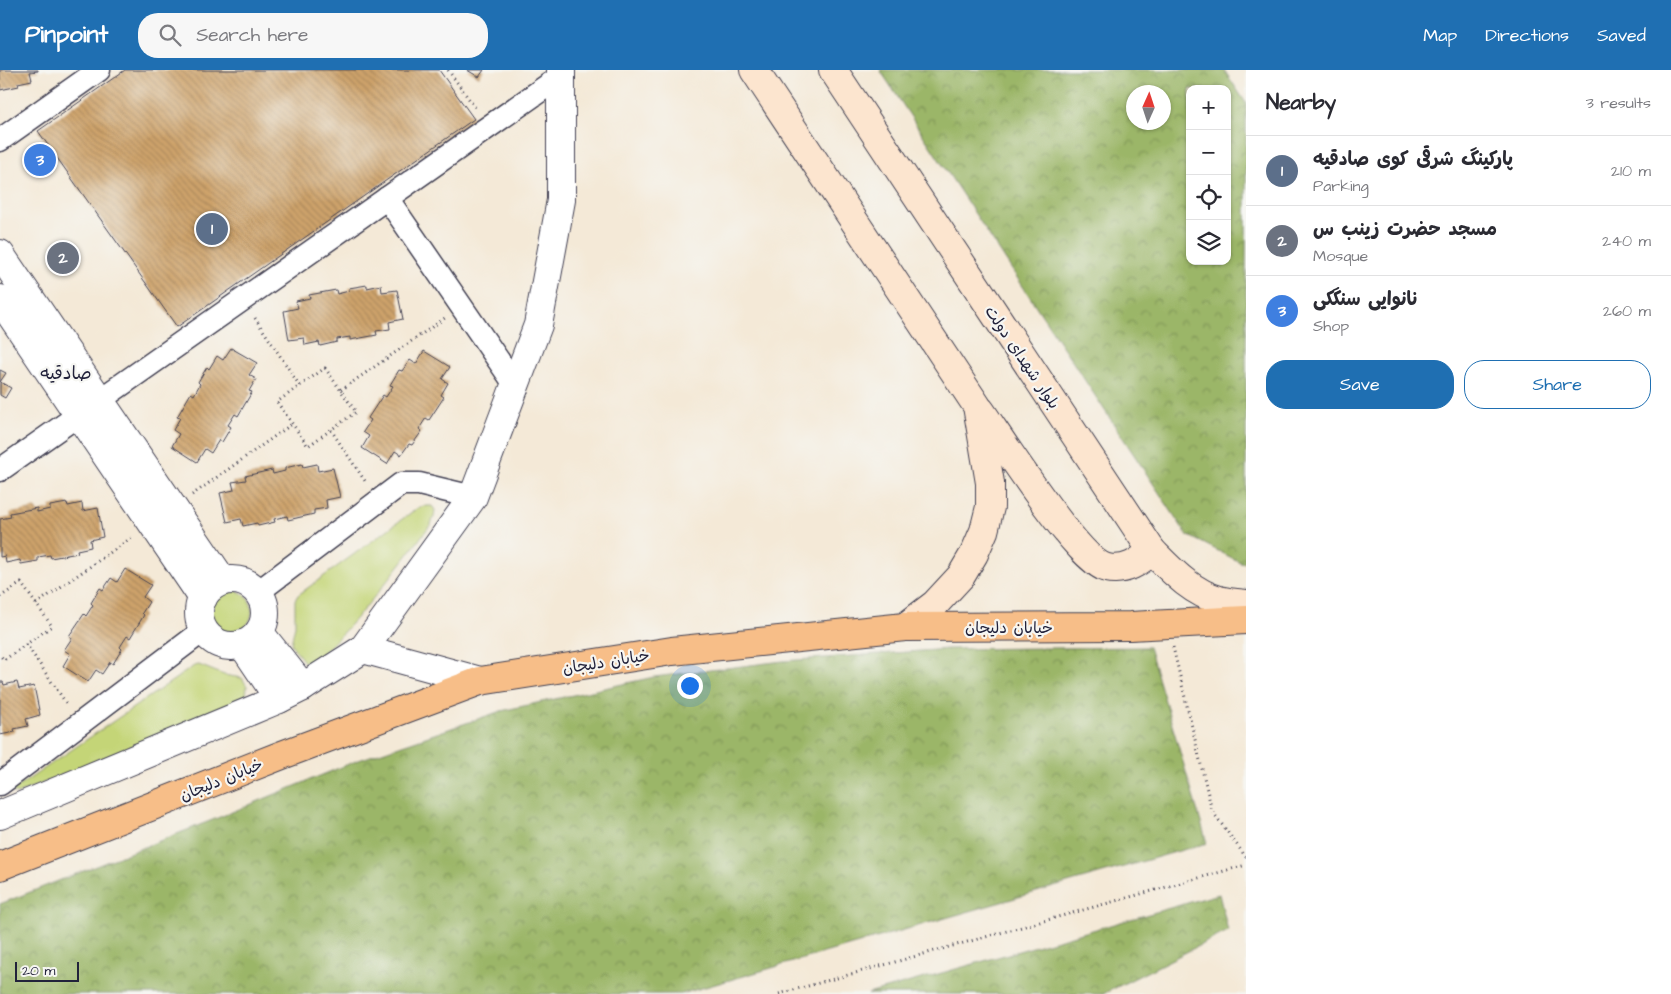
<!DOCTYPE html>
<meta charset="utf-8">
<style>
body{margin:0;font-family:"Architects Daughter","Playpen Sans Arabic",sans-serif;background:#f7f7f7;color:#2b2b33}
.controls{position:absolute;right:15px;top:15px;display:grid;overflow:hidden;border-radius:10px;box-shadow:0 1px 4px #0004}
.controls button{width:45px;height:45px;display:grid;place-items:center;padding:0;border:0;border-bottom:1px solid #e1e1e2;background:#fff;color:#2b2b33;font:25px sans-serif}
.compass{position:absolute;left:1126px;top:15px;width:45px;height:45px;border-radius:50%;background:#fff;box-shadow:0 1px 4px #0004;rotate:3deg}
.scale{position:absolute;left:15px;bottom:12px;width:64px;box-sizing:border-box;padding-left:5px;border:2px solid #22223b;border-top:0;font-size:14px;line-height:18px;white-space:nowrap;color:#22223b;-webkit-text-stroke:4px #f6f6f2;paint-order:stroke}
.you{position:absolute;left:689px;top:615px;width:18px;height:18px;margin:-12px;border:4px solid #fff;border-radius:50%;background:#1a73e8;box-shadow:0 0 0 8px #1a73e833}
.badge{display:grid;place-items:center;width:32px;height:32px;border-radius:50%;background:#1f6fb2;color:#fff;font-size:16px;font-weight:700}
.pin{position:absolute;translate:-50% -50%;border:2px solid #fff;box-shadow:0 1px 5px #0006}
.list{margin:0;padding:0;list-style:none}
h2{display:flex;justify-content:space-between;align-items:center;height:65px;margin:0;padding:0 20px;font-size:21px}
h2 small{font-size:16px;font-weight:400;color:#7c7c81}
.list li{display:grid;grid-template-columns:32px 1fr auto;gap:15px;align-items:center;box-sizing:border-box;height:70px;padding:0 20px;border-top:1px solid #e1e1e2}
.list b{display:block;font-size:19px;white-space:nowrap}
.list p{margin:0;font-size:16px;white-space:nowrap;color:#7c7c81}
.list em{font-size:16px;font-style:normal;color:#7c7c81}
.actions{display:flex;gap:10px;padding:15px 20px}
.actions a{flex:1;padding:11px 0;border:1px solid #1f6fb2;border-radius:20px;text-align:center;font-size:18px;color:#1f6fb2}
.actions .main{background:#1f6fb2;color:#fff}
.icon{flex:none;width:28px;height:28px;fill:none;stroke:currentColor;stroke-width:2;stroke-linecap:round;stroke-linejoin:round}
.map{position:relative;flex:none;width:1246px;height:924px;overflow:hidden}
header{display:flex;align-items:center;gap:30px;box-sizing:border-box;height:70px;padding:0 25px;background:#1f6fb2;color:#fff}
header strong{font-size:24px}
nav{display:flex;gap:28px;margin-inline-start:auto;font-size:18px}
.search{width:350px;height:45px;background:#f7f7f7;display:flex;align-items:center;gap:12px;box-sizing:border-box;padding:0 18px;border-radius:20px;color:#7c7c81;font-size:19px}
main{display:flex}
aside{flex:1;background:#fff}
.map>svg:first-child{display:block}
.green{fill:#c4d577;stroke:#737c59}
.forest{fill:url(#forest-crowns);stroke:#5e6c52;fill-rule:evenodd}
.building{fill:url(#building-back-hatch)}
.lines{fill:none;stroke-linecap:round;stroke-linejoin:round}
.minor-casing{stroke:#424052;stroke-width:25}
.tertiary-casing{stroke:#424052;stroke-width:30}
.secondary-casing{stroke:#424052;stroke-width:30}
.primary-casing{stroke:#424052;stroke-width:30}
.path{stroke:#424052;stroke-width:3;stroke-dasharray:1 4;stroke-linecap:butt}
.minor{stroke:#fff;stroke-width:22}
.tertiary{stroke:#fff;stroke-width:28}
.secondary{stroke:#fce5cf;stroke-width:28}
.primary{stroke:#f7be88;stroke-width:28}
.labels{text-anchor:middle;stroke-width:4.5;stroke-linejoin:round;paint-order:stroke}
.street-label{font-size:16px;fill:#22223b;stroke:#f6f6f2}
.neighbourhood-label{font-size:18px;fill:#22223b;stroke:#f6f6f2}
</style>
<header>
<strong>Pinpoint</strong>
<div class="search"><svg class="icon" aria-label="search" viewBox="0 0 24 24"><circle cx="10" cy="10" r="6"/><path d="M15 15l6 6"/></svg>Search here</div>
<nav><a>Map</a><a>Directions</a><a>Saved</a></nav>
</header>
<main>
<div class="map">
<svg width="1246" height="924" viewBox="0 0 1246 924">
<defs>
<pattern id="forest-crowns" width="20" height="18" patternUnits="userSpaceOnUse" patternTransform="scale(1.25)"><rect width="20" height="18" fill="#9bb668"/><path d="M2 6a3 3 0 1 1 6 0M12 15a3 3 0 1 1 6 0" fill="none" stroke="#7e9457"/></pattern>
<pattern id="building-back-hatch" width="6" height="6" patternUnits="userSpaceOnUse" patternTransform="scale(1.25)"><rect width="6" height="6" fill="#cea36b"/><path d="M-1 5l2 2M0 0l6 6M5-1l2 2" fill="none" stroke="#a78459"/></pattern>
</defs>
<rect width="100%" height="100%" fill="#f6f6f2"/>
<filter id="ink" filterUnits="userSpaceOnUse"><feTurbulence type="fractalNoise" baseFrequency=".02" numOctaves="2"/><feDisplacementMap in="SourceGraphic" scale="10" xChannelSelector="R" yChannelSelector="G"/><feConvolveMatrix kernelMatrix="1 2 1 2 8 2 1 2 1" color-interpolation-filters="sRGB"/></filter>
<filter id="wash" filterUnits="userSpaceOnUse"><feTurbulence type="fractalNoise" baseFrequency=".0096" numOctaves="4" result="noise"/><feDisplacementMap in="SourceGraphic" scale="20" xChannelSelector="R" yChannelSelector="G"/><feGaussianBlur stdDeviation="1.12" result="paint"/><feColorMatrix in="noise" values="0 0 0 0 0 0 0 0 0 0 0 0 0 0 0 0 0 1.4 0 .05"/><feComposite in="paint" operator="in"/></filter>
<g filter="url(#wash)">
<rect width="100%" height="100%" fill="#f4e9d7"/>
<!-- green -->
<g class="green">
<path d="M424 436H432L435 440 434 447 431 454C395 502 359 549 315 591L312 593 304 592 291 574 295 555V530L298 525 416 439Z"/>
<circle cx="231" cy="541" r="21"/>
<polygon points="199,595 224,605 242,608 247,616 246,626 243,630 17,724 12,722 13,720 194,596"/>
</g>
<!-- forest -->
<g class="forest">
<path d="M880 0H1224L1246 33V493L1240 492 1187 465ZM1190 19H1227V191H1190ZM1134 22H1164V52H1134Z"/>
<polygon points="1149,577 1207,773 681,924 0,924 0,834 220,747 356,691 501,641 654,607 783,591 948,579"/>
<polygon points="1219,824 1228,861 1103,924 868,924"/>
</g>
<g id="blocks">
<!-- building -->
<g class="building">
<polygon points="0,0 38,0 38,1 30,2 32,10 18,13 19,16 0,20"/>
<polygon points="125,0 439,0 474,49 177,257 38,61"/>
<polygon points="467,0 484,0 479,7"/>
<polygon points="367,215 367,218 381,215 382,222 397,220 403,249 389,252 390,259 376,261 377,265 350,270 350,267 337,269 337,272 320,276 319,272 305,275 304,268 289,270 284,241 298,238 296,231 310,228 309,225 336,220 337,224 349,221 349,218"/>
<polygon points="231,278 257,293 249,305 256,309 249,321 252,322 238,346 235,344 228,355 231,357 222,372 219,370 211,383 205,379 197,392 172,376 179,364 173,360 180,348 177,347 191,323 194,325 200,314 198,312 207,297 209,299 217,286 223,290"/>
<polygon points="424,281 450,297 442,309 448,313 441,325 444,327 429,350 426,348 419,359 422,361 412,375 409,374 401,385 395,381 387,394 362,378 369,366 363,362 371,350 368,348 383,325 386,327 393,316 390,315 399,300 402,301 410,290 416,294"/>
<polygon points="0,300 6,303 0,312 11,318 5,328 0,325"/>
<polygon points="302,394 303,397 317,394 318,401 333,398 340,427 326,430 327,438 314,440 314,444 288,450 287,446 274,449 275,452 258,456 257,453 243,456 241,449 227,452 220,423 234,420 232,412 246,410 245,406 272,400 273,404 285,401 285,398"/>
<polygon points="67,433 68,436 82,433 83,441 98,438 103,467 90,470 91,477 77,480 78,483 51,488 50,485 38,487 38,491 21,494 20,490 6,493 5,486 0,487 0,449 11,447 10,443 37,438 37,442 50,439 50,436"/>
<polygon points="125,499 151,515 143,527 149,532 142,543 144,545 130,568 127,566 120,577 122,579 113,594 110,592 102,604 96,600 88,612 63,596 70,584 64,580 72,568 69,566 84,544 86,546 93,535 91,533 100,518 103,520 111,508 117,512"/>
<polygon points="0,612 3,612 4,615 17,612 19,619 34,616 40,645 26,649 28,656 14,659 15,662 0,665"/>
</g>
</g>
</g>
<g filter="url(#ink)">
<use href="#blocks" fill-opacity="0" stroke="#424052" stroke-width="1"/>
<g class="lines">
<defs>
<g id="minor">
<polyline points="0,70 99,0"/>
<polyline points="387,128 516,316"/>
<polyline points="0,400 561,6"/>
<polyline points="258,522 401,414 419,414 473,427"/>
<polyline points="0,714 204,560"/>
</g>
<g id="tertiary">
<polyline points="0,184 223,511"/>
<polyline points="0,229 203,528"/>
<circle cx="232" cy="543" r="33"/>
<polyline points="259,562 303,617"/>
<polyline points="242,574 279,629"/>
<polyline points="363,579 480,611"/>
<polyline points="0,745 279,629 303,617 363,579 473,427 538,255 561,130 561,0"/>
</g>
<g id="secondary">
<polyline points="754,0 977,336 990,413 990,437 984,461 974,484 961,506 935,534 905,557"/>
<path d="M833 0 1152 481C1172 501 1191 522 1219 530 1227 532 1237 533 1246 534"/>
<path d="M981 341C1002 371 1078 491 1107 498 1126 502 1139 492 1152 481"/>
</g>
<polyline id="primary" points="0,796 282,685 480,611 672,581 905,557 1130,556 1246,550"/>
</defs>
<!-- minor casing -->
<use href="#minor" class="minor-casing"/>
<!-- tertiary casing -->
<use href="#tertiary" class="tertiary-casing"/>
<!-- secondary casing -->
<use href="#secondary" class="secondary-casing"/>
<!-- primary casing -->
<use href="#primary" class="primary-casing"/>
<!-- path -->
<g class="path">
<polyline points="448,0 477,40"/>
<polyline points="255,248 300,316"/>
<polygon points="325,298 356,342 308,376 277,332"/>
<polyline points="341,320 445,248"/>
<polyline points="331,360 367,414"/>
<polyline points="192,425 292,354"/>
<polyline points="0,527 21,513 52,556 4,590 0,585"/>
<polyline points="36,534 134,466"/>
<polyline points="26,574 68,636"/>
<polyline points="1173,577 1212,741 1246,787"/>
<polyline points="779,924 1246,795"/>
</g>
<!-- minor -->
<use href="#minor" class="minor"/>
<!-- tertiary -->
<use href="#tertiary" class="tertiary"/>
<!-- secondary -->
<use href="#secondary" class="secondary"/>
<!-- primary -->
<use href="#primary" class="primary"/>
</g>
</g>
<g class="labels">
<!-- street labels -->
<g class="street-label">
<text transform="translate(1023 287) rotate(56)" y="6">بلوار شهدای دولت</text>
<text x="1009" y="563">خیابان دلیجان</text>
<text transform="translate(606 591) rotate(-9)" y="6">خیابان دلیجان</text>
<text transform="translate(221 709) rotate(-22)" y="6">خیابان دلیجان</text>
</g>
<!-- neighbourhood labels -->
<g class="neighbourhood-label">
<text x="66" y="309">صادقیه</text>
</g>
</g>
</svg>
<div class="controls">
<button>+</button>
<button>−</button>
<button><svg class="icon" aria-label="locate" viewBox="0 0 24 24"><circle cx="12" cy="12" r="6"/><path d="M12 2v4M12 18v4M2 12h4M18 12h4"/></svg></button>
<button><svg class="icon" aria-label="layers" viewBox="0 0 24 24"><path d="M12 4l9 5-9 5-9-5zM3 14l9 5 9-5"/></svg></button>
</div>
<svg class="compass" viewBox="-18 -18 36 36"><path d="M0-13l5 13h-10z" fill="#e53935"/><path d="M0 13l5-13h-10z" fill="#7c7c81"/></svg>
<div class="scale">20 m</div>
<div class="you"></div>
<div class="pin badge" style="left:212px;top:159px;background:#5c6f8a">1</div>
<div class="pin badge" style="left:63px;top:188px;background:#6b7280">2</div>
<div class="pin badge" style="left:40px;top:90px;background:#3f7fe0">3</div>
</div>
<aside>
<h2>Nearby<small>3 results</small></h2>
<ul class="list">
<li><span class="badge" style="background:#5c6f8a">1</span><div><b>پارکینگ شرقی کوی صادقیه</b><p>Parking</p></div><em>210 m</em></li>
<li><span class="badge" style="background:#6b7280">2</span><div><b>مسجد حضرت زینب س</b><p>Mosque</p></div><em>240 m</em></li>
<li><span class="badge" style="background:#3f7fe0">3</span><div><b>نانوایی سنگکی</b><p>Shop</p></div><em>260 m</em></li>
</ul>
<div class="actions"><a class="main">Save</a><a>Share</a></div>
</aside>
</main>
